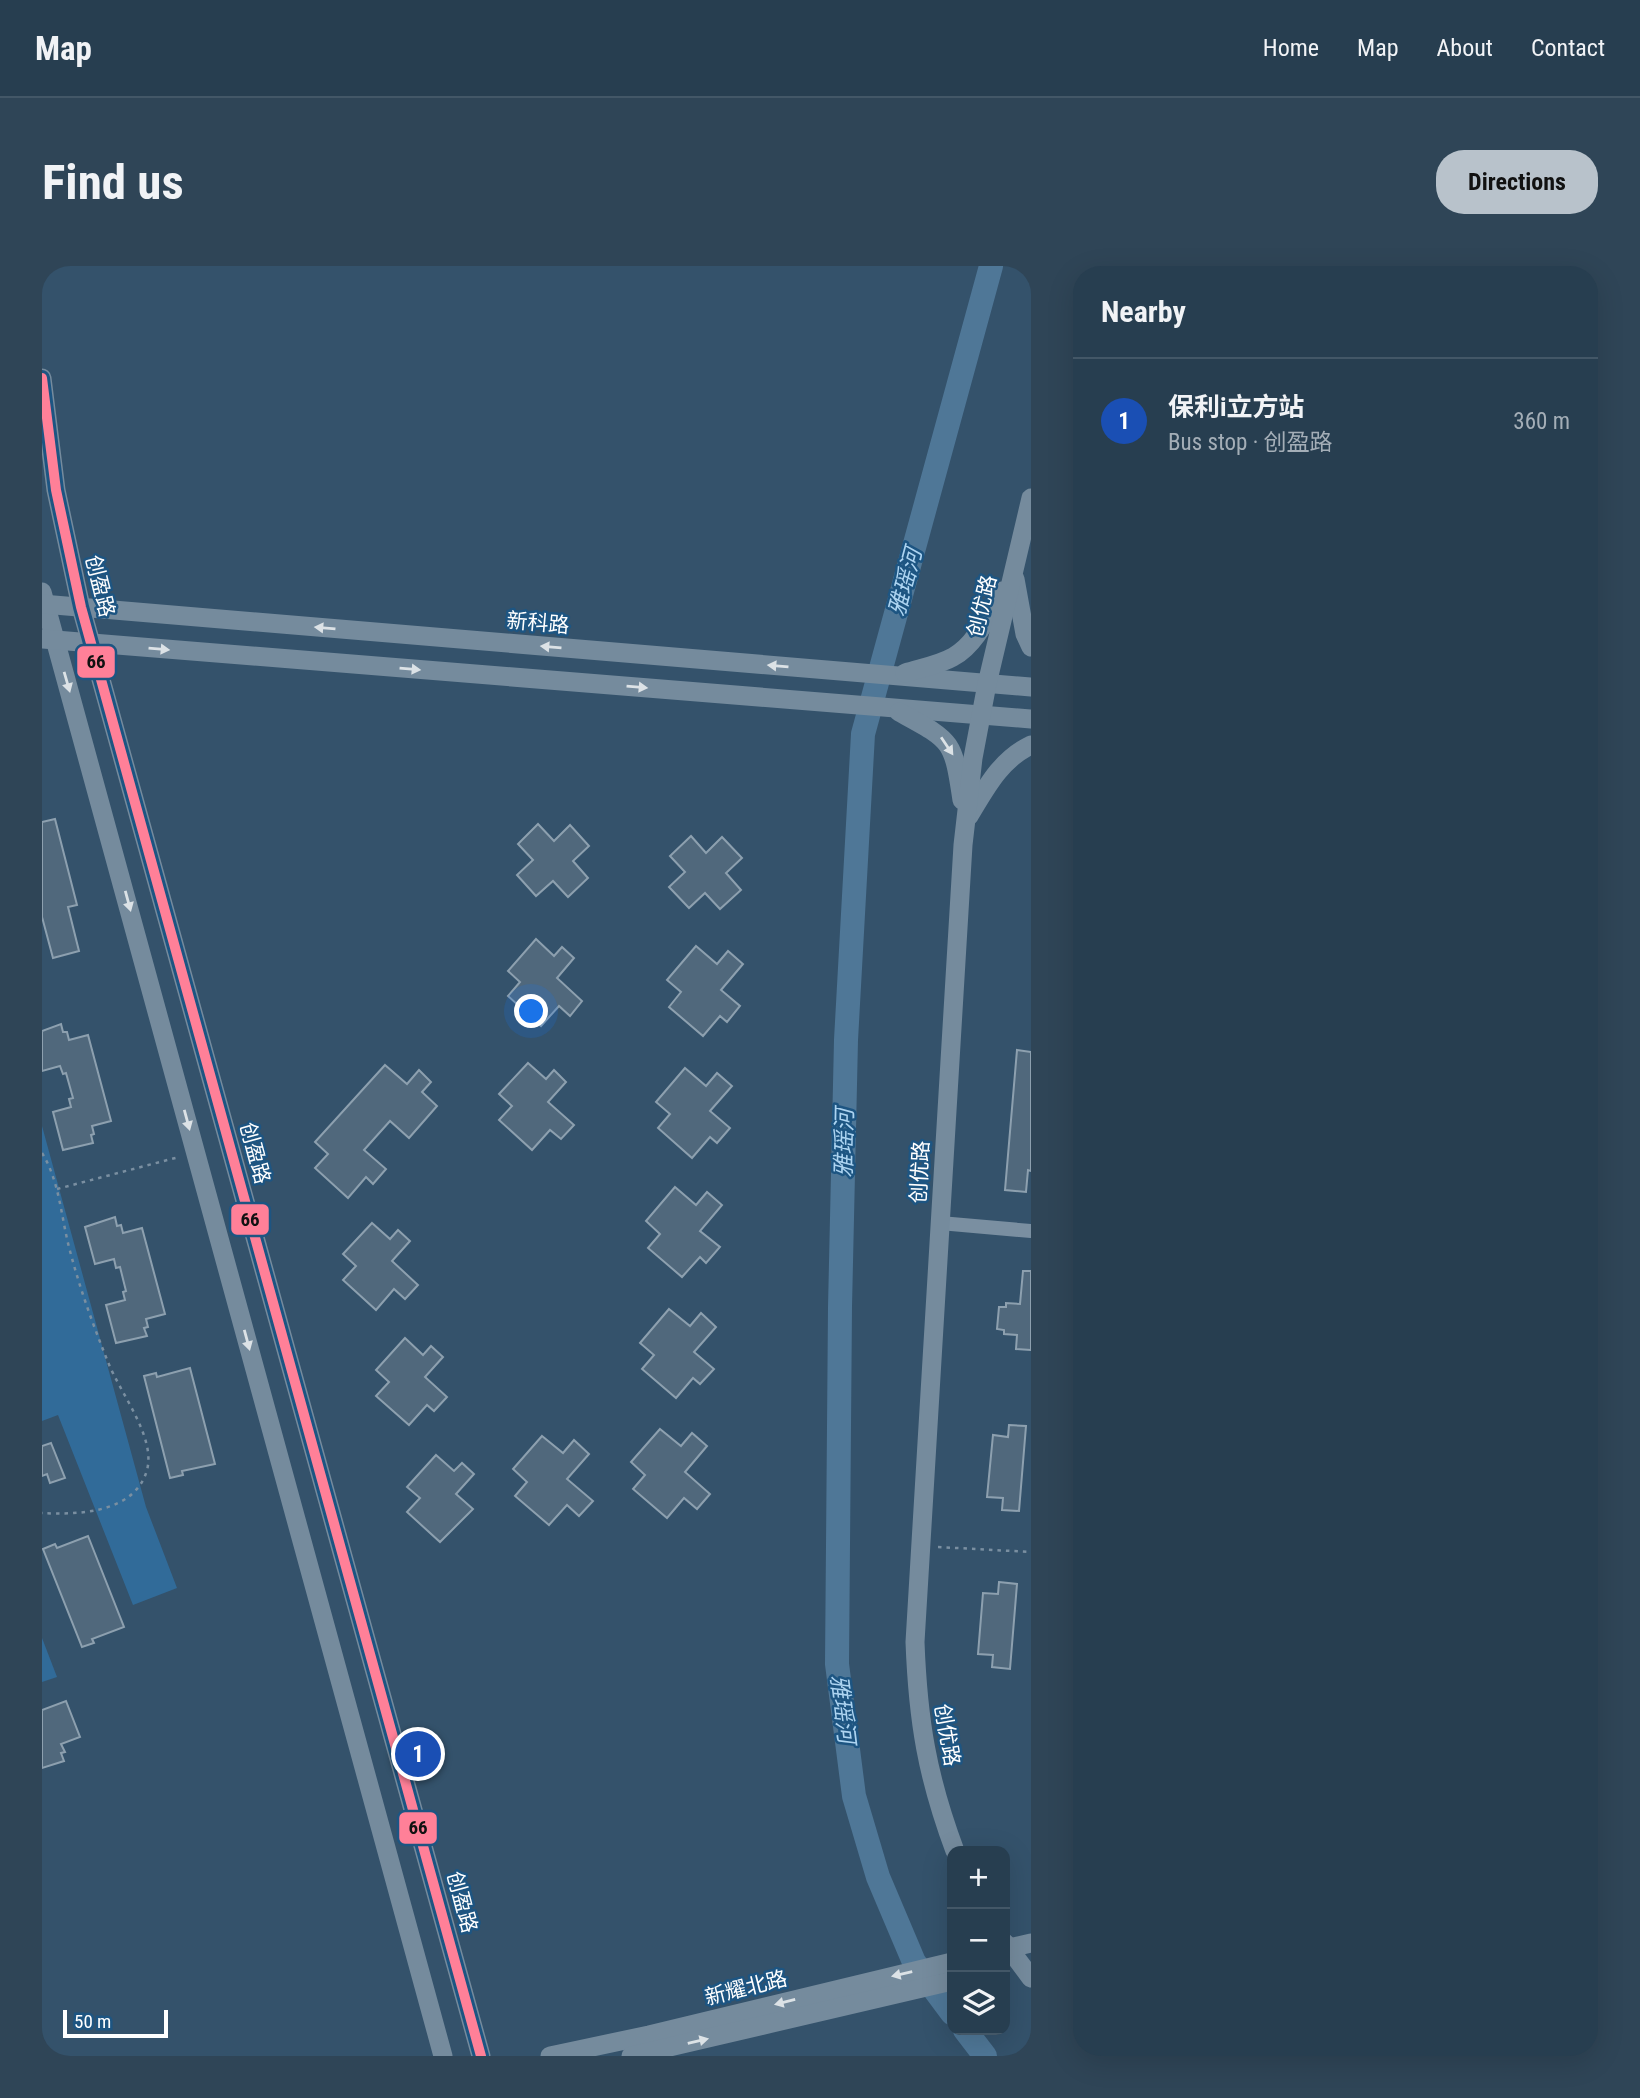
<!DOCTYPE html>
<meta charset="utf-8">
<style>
body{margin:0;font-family:"Roboto Condensed","Noto Sans SC",sans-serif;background:#2f4557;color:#f1f3f6}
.controls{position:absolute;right:21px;bottom:21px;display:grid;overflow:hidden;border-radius:14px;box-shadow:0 7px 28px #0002}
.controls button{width:63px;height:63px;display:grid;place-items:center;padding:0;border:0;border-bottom:2px solid #435767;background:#273e50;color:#f1f3f6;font:35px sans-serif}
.scale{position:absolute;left:21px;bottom:18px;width:105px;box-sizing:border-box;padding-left:7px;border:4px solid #fff;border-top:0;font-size:19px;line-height:24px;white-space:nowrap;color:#fff;-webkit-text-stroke:5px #1d5582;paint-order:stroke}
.you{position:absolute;left:490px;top:746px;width:24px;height:24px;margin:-18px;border:5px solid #fff;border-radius:50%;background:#1a73e8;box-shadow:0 0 0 10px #1a73e833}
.badge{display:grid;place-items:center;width:46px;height:46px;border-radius:50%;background:#b8c2cb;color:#fff;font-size:23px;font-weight:700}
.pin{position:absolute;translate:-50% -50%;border:4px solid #fff;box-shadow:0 2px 7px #0006}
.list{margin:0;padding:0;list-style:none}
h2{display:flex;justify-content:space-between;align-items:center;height:91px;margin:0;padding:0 28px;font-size:30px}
h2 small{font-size:23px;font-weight:400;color:#a4aeb7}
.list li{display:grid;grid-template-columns:46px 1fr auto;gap:21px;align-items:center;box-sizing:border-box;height:126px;padding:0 28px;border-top:2px solid #435767}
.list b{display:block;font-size:26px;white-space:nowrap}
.list p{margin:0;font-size:23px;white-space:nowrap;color:#a4aeb7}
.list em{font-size:23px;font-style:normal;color:#a4aeb7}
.icon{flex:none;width:38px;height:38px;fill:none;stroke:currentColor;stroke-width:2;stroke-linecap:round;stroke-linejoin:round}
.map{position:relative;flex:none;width:989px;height:1790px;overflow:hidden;border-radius:28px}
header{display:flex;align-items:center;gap:42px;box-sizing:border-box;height:98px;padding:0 35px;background:#273e50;border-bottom:2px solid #435767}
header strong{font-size:33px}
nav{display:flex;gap:38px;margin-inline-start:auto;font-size:24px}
.intro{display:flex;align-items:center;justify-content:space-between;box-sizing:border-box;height:168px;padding:0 42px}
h1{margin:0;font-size:49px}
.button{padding:18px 32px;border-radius:28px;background:#b8c2cb;color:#111;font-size:24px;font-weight:700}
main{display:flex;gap:42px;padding:0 42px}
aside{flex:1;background:#273e50;border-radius:28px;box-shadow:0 7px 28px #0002}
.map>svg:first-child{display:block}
.green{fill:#316b99}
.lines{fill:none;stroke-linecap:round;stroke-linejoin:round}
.river{stroke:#4f7797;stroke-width:24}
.building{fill:#50687c;stroke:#8da0af;stroke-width:2}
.path{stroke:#7a8fa1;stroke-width:2.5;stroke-dasharray:3.5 5;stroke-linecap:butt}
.street{stroke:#7a8fa1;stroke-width:14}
.secondary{stroke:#758b9d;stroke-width:19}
.bus-1-casing{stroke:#1d5582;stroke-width:16}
.bus-1{stroke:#ff8098;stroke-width:10}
.oneway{fill:#dce2e6}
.labels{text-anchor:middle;stroke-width:5;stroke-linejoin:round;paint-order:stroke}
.street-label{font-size:21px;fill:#fff;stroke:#1d5582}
.water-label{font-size:23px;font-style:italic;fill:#add4f1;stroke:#1d5582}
.line-badge{stroke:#1d5582;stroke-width:2.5}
.pale-badge-label{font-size:19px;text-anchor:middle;font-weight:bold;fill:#111}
</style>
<header>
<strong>Map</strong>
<nav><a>Home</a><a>Map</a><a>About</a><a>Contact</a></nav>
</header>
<div class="intro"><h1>Find us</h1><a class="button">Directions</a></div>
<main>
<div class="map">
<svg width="989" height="1790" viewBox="0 0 989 1790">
<rect width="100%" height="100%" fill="#34526b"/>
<!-- green -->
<g class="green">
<polygon points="0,860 104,1241 135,1322 91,1339 16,1149 0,1155"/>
<polygon points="0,1372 15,1411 0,1416"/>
</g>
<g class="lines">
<!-- river -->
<g class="river">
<polyline points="910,1747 872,1696 836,1611 812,1530 795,1398 798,1041 804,774 821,468 949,0"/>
<polyline points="923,1764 943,1790"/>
</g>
</g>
<!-- building -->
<g class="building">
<polygon points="13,553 35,639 26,641 37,685 11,692 0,651 0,556"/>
<polygon points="496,558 512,575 528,559 547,580 531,595 546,612 526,631 511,615 494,630 475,609 491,594 476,578"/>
<polygon points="649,570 664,587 680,571 700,592 684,607 699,624 678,643 663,627 647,642 627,621 643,606 628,590"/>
<polygon points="494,673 512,690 520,681 532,692 515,712 540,735 528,750 517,740 499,760 466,730 478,716 466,705"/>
<polygon points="654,680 675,698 686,685 701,698 679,724 698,740 685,756 678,750 661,770 627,741 639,726 625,714"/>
<polygon points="19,758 21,766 25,766 27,774 46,769 69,855 50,860 52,868 49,869 51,877 21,884 11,846 29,841 27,833 31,832 24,807 21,808 18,800 0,805 0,765"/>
<polygon points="975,784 989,786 989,905 986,904 984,926 963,924"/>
<polygon points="486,797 504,813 512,804 524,816 506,836 532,859 519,873 508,864 490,884 457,854 470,840 457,828"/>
<polygon points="343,799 365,818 377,804 389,816 380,826 395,840 367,872 348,855 322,884 344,903 331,918 324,911 306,932 273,902 286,888 273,876"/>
<polygon points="643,802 664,820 675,807 690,820 668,845 688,862 675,877 668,871 650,892 616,862 628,848 614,836"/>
<polygon points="633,921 654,939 665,926 680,939 658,965 678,981 664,997 658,991 640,1011 606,982 618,968 604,955"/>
<polygon points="73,951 75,960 79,959 81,967 100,962 123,1048 104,1053 106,1061 102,1062 105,1070 74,1077 64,1039 83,1034 81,1026 84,1025 78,1001 74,1002 72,993 53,998 43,961"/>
<polygon points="330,957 348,973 356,964 368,975 350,995 376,1019 363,1033 352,1023 334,1044 301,1014 314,1000 301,988"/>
<polygon points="981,1005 989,1005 989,1084 974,1083 975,1069 962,1068 962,1064 955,1063 957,1041 964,1041 964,1037 978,1038"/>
<polygon points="627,1043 648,1060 659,1047 674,1061 652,1086 672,1103 658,1118 651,1112 634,1132 600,1103 612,1089 598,1077"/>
<polygon points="363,1072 381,1089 389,1080 401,1091 383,1111 405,1131 392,1145 385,1139 367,1159 334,1130 347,1116 334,1104"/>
<polygon points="148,1102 173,1198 140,1205 141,1209 128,1212 102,1110 114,1107 115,1111"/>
<polygon points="967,1159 984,1160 977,1245 960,1244 961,1232 945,1231 951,1169 966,1171"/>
<polygon points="618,1163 639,1180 650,1167 665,1180 643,1206 668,1228 655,1243 642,1232 625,1252 591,1223 603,1209 589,1196"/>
<polygon points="500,1170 521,1187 532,1174 547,1188 525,1213 551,1235 537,1250 525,1239 507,1259 473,1230 485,1216 471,1203"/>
<polygon points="9,1177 23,1212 8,1217 5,1208 0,1210 0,1180"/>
<polygon points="394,1189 412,1205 420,1197 432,1208 414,1228 431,1243 398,1276 365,1246 378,1232 365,1221"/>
<polygon points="46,1270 82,1361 50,1373 52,1377 40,1381 1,1283 13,1278 15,1282"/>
<polygon points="957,1316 975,1318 968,1403 950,1401 951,1389 936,1388 941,1327 956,1328"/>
<polygon points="24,1435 38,1471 19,1478 23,1486 19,1487 22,1495 0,1502 0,1444"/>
</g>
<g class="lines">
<!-- path -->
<g class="path">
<path d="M0 887C18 916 19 952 28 985 38 1023 51 1059 66 1096 78 1127 114 1171 105 1204 93 1247 36 1249 0 1247"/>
<polyline points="15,923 137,891"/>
<polyline points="896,1281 989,1286"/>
</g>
<!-- street -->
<polyline class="street" points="898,957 989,965"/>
<!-- secondary -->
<g class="secondary">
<polyline points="0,112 14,224 39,341 439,1790"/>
<polyline points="973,313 983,368 989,381"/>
<polyline points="0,326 401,1790"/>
<polyline points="0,338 989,421"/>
<polyline points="1,373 989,453"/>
<path d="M863 407C879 402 897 399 911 391 935 378 947 347 960 325"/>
<path d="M857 446C910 475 911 473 920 534"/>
<path d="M927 550C944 522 958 494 989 479"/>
<path d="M913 1585C885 1510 876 1455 873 1376L921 579 931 492 945 418 989 232"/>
<polyline points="963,1677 989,1712"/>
<polyline points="963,1683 989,1677"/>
<polyline points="508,1790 607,1769 910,1696"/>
<polyline points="589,1790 910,1715"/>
</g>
<defs>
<polyline id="bus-1" points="0,112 14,224 39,341 439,1790"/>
</defs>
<!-- bus-1 casing -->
<use href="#bus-1" class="bus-1-casing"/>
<!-- bus-1 -->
<use href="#bus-1" class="bus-1"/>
</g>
<!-- one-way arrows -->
<defs><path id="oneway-solid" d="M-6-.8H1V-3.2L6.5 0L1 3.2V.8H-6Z" transform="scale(1.75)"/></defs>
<g class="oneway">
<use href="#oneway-solid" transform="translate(283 362) rotate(-175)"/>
<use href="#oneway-solid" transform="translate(509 381) rotate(-175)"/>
<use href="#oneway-solid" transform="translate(117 383) rotate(5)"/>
<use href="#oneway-solid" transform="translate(736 400) rotate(-175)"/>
<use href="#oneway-solid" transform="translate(368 403) rotate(5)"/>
<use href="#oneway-solid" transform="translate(25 416) rotate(74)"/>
<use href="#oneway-solid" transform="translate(595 421) rotate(5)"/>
<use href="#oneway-solid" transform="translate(905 480) rotate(56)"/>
<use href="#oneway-solid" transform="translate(86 635) rotate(75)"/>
<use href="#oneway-solid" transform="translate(145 854) rotate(75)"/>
<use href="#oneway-solid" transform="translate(205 1074) rotate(75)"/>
<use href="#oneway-solid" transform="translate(860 1708) rotate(167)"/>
<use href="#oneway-solid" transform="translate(743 1736) rotate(166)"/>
<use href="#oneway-solid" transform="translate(656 1775) rotate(-13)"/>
</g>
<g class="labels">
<!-- street labels -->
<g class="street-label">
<text transform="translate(58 320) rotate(76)" y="7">创盈路</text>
<text transform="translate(940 340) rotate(-76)" y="7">创优路</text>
<text transform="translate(496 357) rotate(5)" y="7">新科路</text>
<text transform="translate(213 887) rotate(75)" y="7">创盈路</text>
<text transform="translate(878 906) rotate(-87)" y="7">创优路</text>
<text transform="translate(905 1469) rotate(80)" y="7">创优路</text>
<text transform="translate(420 1636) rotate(75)" y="7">创盈路</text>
<text transform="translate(704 1722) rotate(-14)" y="7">新耀北路</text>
</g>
<!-- water labels -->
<g class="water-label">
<text transform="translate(863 316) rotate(-75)" y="8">雅瑶河</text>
<text transform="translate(802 877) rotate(-89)" y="8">雅瑶河</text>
<text transform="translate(801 1443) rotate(83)" y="8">雅瑶河</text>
</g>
</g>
<g class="line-badge">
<rect x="34" y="379" width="40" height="34" rx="7" fill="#ff8098"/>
<rect x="188" y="937" width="40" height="33" rx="7" fill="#ff8098"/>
<rect x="356" y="1545" width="40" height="34" rx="7" fill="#ff8098"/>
</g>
<g class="pale-badge-label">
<text x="54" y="402">66</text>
<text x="208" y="960">66</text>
<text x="376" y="1568">66</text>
</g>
</svg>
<div class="controls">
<button>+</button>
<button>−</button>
<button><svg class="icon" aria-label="layers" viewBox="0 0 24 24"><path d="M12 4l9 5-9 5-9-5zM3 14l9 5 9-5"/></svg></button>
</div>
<div class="scale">50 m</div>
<div class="you"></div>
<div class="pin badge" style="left:376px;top:1488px;background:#1a4fb4">1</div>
</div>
<aside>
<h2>Nearby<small></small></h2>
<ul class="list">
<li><span class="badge" style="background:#1a4fb4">1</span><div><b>保利i立方站</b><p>Bus stop · 创盈路</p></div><em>360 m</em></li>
</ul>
</aside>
</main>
